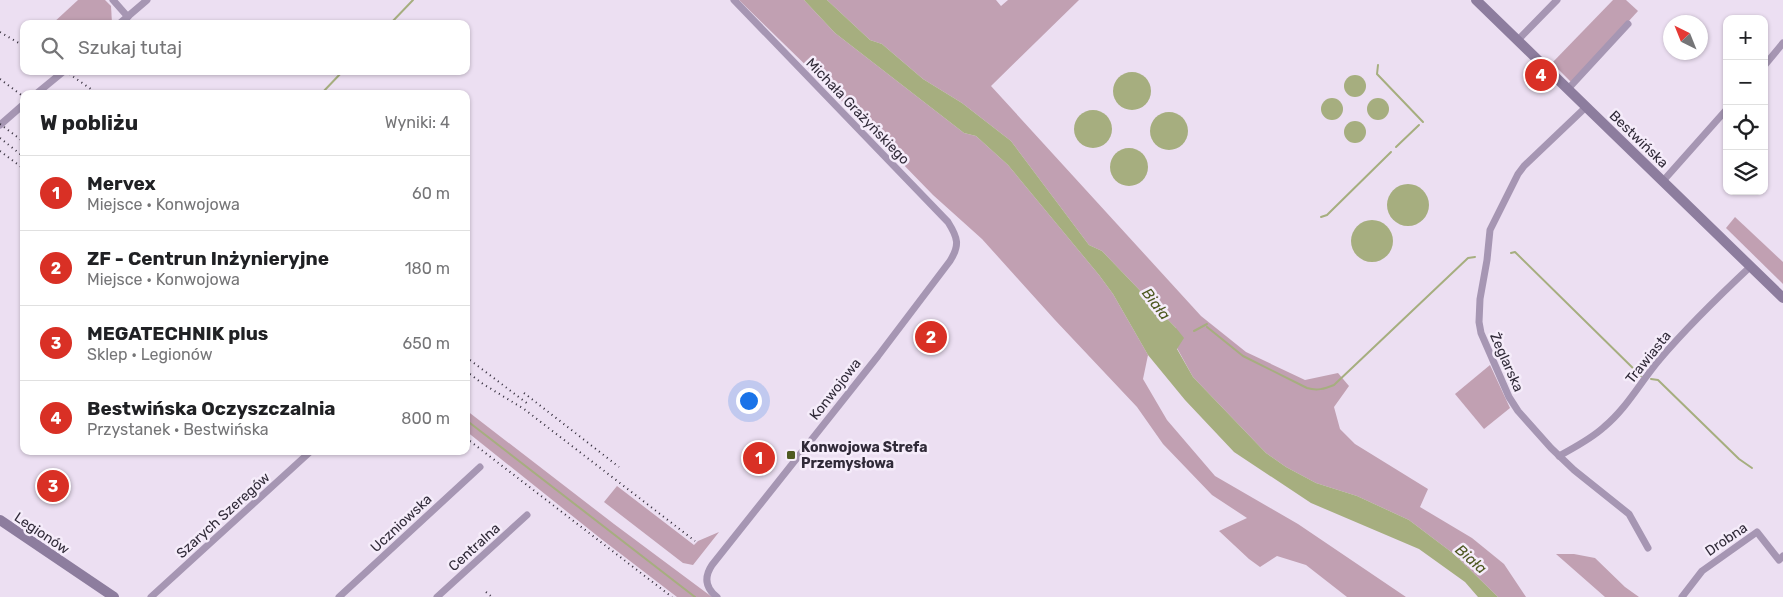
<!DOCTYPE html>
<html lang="pl">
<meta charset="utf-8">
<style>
body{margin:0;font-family:Rubik,sans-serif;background:#f6f6f6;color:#202124}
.controls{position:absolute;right:15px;top:15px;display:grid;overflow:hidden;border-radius:10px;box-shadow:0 1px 4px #0004}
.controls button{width:45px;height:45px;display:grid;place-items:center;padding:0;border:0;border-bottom:1px solid #e0e0e0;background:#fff;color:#202124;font:25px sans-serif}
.compass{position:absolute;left:1663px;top:15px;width:45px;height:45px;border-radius:50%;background:#fff;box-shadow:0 1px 4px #0004;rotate:317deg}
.you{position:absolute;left:748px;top:400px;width:18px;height:18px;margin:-12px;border:4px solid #fff;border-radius:50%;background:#1a73e8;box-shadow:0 0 0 8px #1a73e833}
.badge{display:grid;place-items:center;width:32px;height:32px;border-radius:50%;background:#d93025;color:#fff;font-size:16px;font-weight:700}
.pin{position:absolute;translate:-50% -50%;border:2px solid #fff;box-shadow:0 1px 5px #0006}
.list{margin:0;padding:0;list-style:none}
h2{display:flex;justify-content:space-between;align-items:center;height:65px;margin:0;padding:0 20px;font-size:21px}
h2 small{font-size:16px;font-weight:400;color:#757577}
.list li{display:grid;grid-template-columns:32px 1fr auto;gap:15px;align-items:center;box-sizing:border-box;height:75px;padding:0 20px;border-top:1px solid #e0e0e0}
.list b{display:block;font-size:19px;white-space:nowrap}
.list p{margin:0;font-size:16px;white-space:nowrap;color:#757577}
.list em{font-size:16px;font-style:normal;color:#757577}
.icon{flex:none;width:28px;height:28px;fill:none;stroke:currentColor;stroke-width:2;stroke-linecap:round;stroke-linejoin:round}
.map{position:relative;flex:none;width:1783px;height:597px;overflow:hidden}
.search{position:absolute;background:#fff;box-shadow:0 1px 4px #0004;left:20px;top:20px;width:450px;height:55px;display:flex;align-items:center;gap:12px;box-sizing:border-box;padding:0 18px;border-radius:10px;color:#757577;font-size:19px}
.panel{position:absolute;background:#fff;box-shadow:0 1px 4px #0004;left:20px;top:90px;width:450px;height:365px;border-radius:10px}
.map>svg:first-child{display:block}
.green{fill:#c1a0b2}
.water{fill:#a6ae7f}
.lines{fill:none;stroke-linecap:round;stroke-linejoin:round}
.stream{stroke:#a6ae7f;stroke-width:2}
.street{stroke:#a696b3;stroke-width:7}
.secondary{stroke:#8d7d9e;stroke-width:10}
.rail{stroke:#302a38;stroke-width:2;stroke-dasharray:1 4;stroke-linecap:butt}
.poi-dot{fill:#4e5921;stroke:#f5ecfa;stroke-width:2}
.labels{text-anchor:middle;stroke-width:5;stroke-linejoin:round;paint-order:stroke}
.street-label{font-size:14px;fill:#302a38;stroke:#f5ecfa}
.poi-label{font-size:14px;font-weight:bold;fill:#302a38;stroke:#f5ecfa;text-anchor:start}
.water-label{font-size:15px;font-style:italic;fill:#4e5921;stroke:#f5ecfa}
</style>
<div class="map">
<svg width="1783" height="597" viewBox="0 0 1783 597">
<rect width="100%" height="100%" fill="#ecdff2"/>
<!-- green -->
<g class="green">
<polygon points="78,0 105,0 111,6 112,23 52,24"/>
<polygon points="739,0 804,0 835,33 964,133 976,136 1008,165 1099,275 1113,294 1148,355 1143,379 1167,420 1215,476 1298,524 1406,597 1347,597 1306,565 1277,556 1260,567 1249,559 1219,531 1247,518 1212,495 1163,444 1137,407 1055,320 982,239 933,195 822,81"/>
<polygon points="827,0 996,0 1001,6 1008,0 1079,0 991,86 1201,316 1246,352 1305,380 1338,373 1349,386 1334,407 1340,429 1355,444 1428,489 1420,507 1472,538 1504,564 1526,597 1498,597 1454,554 1409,520 1357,496 1316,483 1286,467 1266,453 1193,377 1177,348 1176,328 1102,251 1089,245 1011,141 962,103 923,79 882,44 870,40"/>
<polygon points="1613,0 1626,0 1638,11 1572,83 1552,63"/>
<polygon points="1735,217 1783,262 1783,284 1726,228"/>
<polygon points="1490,365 1510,408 1484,429 1455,394"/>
<polygon points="466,410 614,524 712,597 677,597 600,538 466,431"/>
<polygon points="617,486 694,545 698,541 719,532 693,565 683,563 604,502"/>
<polygon points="1556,554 1574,554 1595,558 1625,587 1639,597 1605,597"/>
</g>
<!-- water -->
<g class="water">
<polygon points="804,0 827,0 870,40 882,44 923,79 962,103 1011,141 1089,245 1102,251 1176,328 1184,338 1177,349 1193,377 1266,453 1286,467 1316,483 1357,496 1409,520 1454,554 1498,597 1478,597 1465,582 1419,549 1311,503 1234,452 1185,400 1148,355 1113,294 1099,275 1008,165 976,136 964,133 835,33"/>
<circle cx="1132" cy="91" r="19"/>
<circle cx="1355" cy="86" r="11"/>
<circle cx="1332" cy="109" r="11"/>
<circle cx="1378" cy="109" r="11"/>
<circle cx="1093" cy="129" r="19"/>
<circle cx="1169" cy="131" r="19"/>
<circle cx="1355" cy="132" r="11"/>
<circle cx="1129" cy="167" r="19"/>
<circle cx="1408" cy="205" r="21"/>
<circle cx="1372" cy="241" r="21"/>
</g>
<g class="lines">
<!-- stream -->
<g class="stream">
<polyline points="390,24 413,0"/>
<polyline points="1378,65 1377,74 1423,122"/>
<polyline points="321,94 343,71"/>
<polyline points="1396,147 1419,125"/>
<polyline points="1321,217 1327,215 1391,152"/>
<polyline points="1511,253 1515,252 1641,376"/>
<path d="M1207 327 1243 356 1307 388C1317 391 1324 389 1334 385L1468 258 1475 257"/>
<polyline points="1194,331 1207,324"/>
<polyline points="1651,379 1658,380 1739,459 1752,468"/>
<polyline points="466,420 695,597"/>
</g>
<!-- street -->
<g class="street">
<polyline points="113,0 128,17"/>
<polyline points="119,24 147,0"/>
<polyline points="1518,40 1557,0"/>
<polyline points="1764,66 1783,43"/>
<polyline points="1568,89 1628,24"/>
<polyline points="36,94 64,71"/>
<polyline points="1586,107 1524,166 1518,174 1490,230 1487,260 1480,299 1479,322 1481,333 1509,397 1518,411 1551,448 1574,470 1629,514 1648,548"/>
<polyline points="0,125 24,104"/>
<polyline points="1663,181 1727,109"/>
<path d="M1559 456C1575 447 1591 439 1604 427 1627 408 1641 381 1660 359 1688 326 1719 296 1751 266"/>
<polyline points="151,597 311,451"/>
<polyline points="339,597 480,467"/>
<polyline points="437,597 527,515"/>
<path d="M717 597C705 588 704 577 712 565L878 356 950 261C960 245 958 238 948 222L734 0"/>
<polyline points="1682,597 1702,571 1757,532 1779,560 1783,556"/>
</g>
<!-- secondary -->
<g class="secondary">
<polyline points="1476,0 1783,298"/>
<polyline points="0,520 114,597"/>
</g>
<!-- rail -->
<g class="rail">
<polyline points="0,32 24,46"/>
<polyline points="65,71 98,94"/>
<polyline points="0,79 24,97"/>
<polyline points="0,124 24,142"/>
<polyline points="0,138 24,157"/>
<polyline points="0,151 24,169"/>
<polyline points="466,357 528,404"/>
<polyline points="466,371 483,384 524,409 695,541"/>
<polyline points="524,393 619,467"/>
<polyline points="466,438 672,597"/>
<polyline points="486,592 492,597"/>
</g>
</g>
<!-- markers -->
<rect class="poi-dot" x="786" y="450" width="10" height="10" rx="2.5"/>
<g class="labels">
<!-- street labels -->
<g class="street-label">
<text transform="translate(858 111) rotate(46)" y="5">Michała Grażyńskiego</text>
<text transform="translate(1639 139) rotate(44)" y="5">Bestwińska</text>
<text transform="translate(1648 357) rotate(-51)" y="5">Trawiasta</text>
<text transform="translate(1507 362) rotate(66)" y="5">Żeglarska</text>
<text transform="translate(835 389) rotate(-52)" y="5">Konwojowa</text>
<text transform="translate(223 515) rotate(-42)" y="5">Szarych Szeregów</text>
<text transform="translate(401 523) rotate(-43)" y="5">Uczniowska</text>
<text transform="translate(42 533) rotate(34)" y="5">Legionów</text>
<text transform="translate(1726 539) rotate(-34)" y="5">Drobna</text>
<text transform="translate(474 547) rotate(-42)" y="5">Centralna</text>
</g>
<!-- poi labels -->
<g class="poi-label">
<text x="801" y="452">Konwojowa Strefa<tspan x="801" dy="16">Przemysłowa</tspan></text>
</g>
<!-- water labels -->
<g class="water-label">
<text transform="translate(1156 304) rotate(52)" y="5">Biała</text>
<text transform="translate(1471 559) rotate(41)" y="5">Biała</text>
</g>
</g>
</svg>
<div class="controls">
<button>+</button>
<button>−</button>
<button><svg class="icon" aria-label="locate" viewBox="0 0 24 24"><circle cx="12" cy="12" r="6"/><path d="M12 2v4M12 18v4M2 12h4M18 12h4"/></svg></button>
<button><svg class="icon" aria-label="layers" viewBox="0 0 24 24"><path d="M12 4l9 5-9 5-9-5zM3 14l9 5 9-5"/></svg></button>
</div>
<svg class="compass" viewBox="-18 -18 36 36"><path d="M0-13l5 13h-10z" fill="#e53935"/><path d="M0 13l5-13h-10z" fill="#757577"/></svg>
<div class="you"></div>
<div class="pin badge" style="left:759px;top:458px">1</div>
<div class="pin badge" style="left:931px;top:337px">2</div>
<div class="pin badge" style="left:53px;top:486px">3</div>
<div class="pin badge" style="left:1541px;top:75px">4</div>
<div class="search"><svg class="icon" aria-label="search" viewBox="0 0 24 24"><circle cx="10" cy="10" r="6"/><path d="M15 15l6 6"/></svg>Szukaj tutaj</div>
<section class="panel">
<h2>W pobliżu<small>Wyniki: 4</small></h2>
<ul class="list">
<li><span class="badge">1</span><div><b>Mervex</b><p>Miejsce · Konwojowa</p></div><em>60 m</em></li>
<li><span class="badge">2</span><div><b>ZF - Centrun Inżynieryjne</b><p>Miejsce · Konwojowa</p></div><em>180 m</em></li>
<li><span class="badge">3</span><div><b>MEGATECHNIK plus</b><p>Sklep · Legionów</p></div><em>650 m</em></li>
<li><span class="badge">4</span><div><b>Bestwińska Oczyszczalnia</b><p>Przystanek · Bestwińska</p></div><em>800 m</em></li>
</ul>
</section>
</div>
